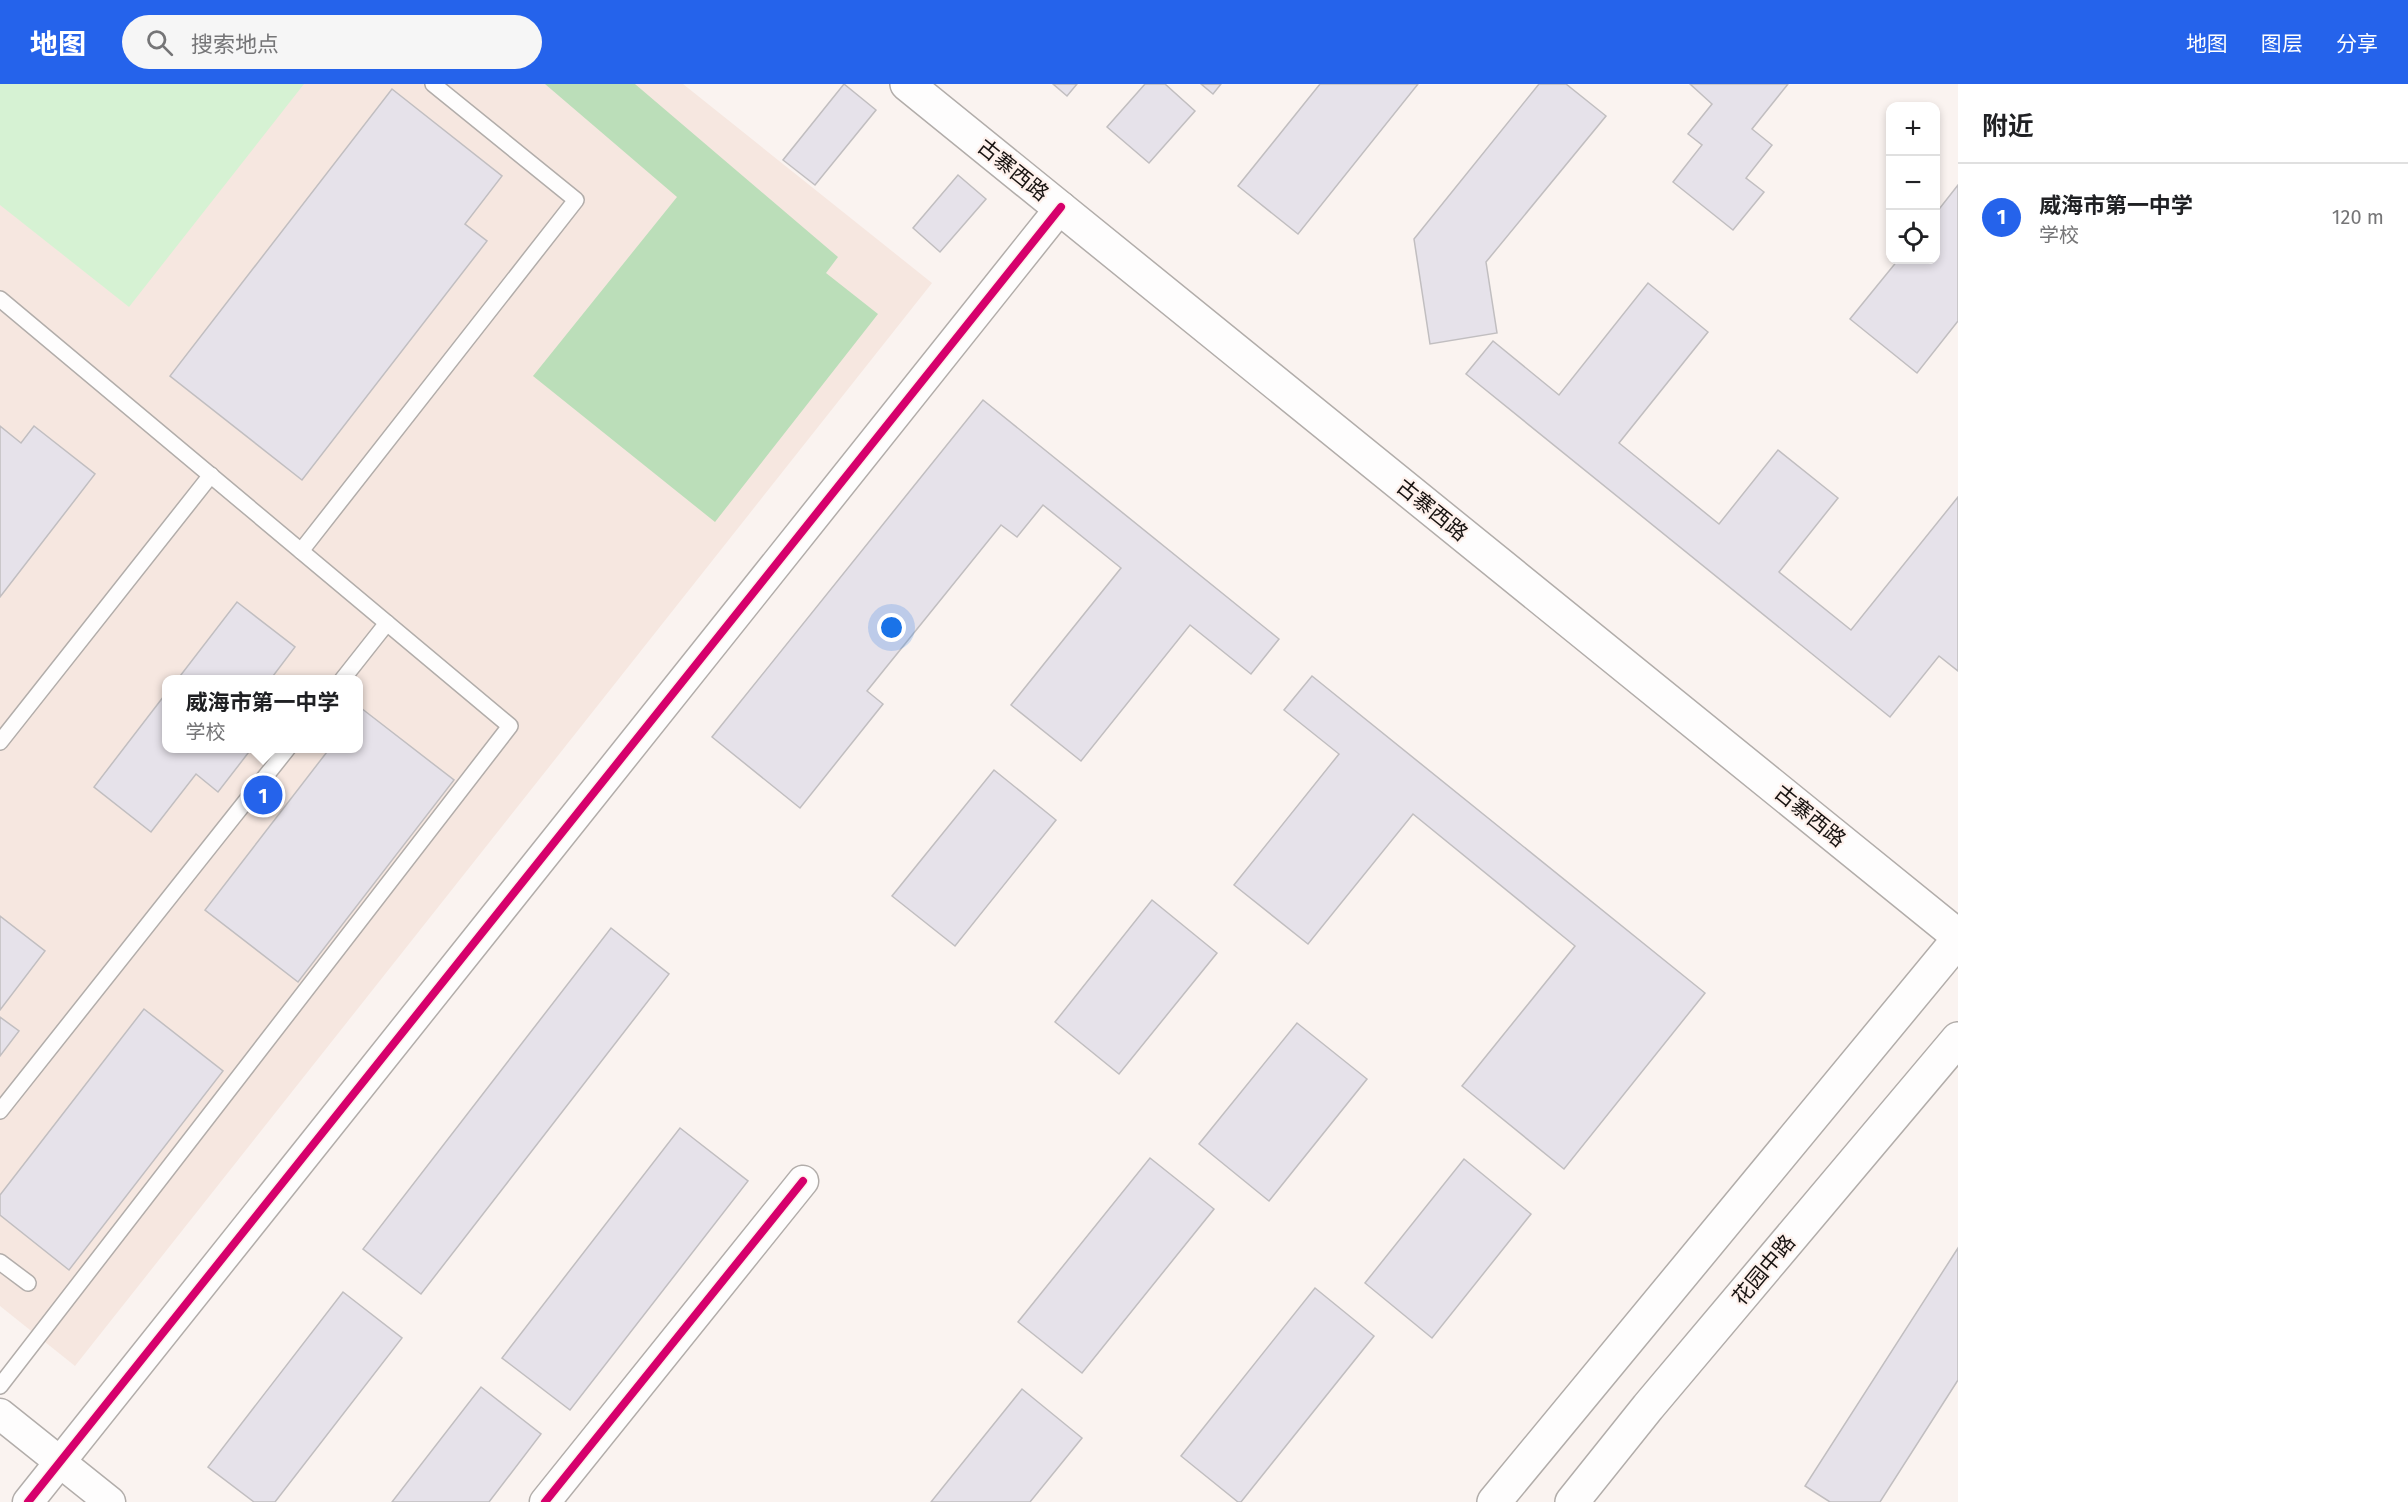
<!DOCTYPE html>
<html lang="zh">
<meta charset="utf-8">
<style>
body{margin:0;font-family:"Fira Sans","Noto Sans SC",sans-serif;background:#f6f6f6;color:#202124}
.controls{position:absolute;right:18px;top:18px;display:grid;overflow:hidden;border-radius:12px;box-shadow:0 3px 9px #0003}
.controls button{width:54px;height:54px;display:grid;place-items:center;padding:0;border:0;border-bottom:2px solid #e0e0e0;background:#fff;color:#202124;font:30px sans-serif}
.you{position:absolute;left:892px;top:544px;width:21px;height:21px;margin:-15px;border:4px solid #fff;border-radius:50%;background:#1a73e8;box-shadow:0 0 0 9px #1a73e833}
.badge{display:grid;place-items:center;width:39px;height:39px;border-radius:50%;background:#2563eb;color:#fff;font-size:20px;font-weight:700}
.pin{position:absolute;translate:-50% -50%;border:3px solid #fff;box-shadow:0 2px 6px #0006}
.popup{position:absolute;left:162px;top:591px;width:201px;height:78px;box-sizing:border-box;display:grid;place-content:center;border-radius:12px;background:#fff;filter:drop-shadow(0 2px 4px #0005);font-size:20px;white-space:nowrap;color:#757577}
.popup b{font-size:22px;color:#202124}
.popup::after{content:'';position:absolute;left:50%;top:100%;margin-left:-12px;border:12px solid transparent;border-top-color:#fff}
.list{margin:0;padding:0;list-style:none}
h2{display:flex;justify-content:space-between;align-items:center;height:78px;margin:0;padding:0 24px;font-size:26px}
h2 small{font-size:20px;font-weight:400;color:#757577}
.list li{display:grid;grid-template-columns:39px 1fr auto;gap:18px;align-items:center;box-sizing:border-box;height:108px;padding:0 24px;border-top:2px solid #e0e0e0}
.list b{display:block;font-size:22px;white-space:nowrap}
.list p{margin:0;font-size:20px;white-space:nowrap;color:#757577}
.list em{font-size:20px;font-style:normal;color:#757577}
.icon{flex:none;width:33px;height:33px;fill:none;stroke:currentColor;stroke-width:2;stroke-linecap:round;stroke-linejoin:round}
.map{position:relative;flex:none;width:1958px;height:1418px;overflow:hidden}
header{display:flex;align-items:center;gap:36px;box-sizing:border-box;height:84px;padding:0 30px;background:#2563eb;color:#fff}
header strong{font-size:28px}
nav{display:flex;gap:33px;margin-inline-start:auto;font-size:21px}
.search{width:420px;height:54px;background:#f6f6f6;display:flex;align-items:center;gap:15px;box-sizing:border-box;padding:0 21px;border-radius:33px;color:#757577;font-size:22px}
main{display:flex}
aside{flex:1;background:#fff}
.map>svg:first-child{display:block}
.built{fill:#f6e7e0;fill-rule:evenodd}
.green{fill:#d6f2d3}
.forest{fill:#bbdeb9}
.building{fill:#e6e2ea;stroke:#c1bec0;stroke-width:1.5}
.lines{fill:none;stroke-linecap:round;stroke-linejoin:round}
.service-casing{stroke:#b2adaa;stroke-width:18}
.minor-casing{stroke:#b2adaa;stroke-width:33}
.secondary-casing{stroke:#b2adaa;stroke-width:36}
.primary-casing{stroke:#b2adaa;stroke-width:36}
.service{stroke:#fefdfd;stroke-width:15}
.minor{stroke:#fefdfd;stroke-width:30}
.secondary{stroke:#fefdfd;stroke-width:33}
.primary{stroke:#fefdfd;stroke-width:33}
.cycleway-casing{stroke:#fef1ec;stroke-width:11}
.cycleway{stroke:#d6006c;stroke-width:8}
.labels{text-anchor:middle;stroke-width:4.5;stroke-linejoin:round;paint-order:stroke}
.street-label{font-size:21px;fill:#181311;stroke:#fef1ec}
</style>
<header>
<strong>地图</strong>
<div class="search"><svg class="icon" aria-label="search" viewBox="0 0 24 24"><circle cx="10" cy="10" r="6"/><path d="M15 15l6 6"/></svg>搜索地点</div>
<nav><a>地图</a><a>图层</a><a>分享</a></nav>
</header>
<main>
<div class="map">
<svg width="1958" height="1418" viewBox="0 0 1958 1418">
<rect width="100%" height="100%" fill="#faf3f0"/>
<!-- built -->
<path class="built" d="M0 0H683L932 199 75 1282 0 1222ZM167 596H359V664H167Z"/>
<!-- green -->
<polygon class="green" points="0,0 304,0 129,223 0,121"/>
<!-- forest -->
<polygon class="forest" points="545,0 635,0 838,173 826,189 878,230 715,438 533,292 677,113"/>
<!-- building -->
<g class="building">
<polygon points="844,0 876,26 815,101 783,76"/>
<polygon points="1053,0 1077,0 1067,12"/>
<polygon points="1145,0 1165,0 1195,27 1149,79 1107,43"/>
<polygon points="1201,0 1221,0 1213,10"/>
<polygon points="1320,0 1418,0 1298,150 1238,102"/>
<polygon points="1539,0 1566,0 1606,32 1486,178 1497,249 1430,260 1414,155"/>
<polygon points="1690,0 1788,0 1752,45 1772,61 1746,94 1764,108 1733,146 1673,98 1702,61 1688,50 1712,20"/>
<polygon points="392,5 502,92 465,140 487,157 302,396 170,292"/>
<polygon points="958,91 986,115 940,168 913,144"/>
<polygon points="1958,101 1958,237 1917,289 1850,235 1898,176 1936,176 1936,129"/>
<polygon points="1648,199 1708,248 1619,359 1719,440 1778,366 1838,414 1779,488 1851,546 1958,413 1958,587 1939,572 1890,633 1466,290 1493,257 1559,311"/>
<polygon points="983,316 1279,555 1251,590 1190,541 1081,677 1011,621 1121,484 1043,421 1017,453 1001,441 867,607 883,620 800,724 712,653"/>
<polygon points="0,342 21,359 34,342 95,390 0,513"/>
<polygon points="237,518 295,563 270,596 177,596"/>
<polygon points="1312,592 1705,909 1564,1085 1462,1002 1575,862 1413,730 1308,860 1234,801 1339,670 1284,626"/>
<polygon points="167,608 167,664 252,664 218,708 196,690 151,748 94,703"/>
<polygon points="361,624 454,696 298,898 205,826 330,664 359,664 359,627"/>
<polygon points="994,686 1056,736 955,862 892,812"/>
<polygon points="1152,816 1217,869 1119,990 1055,938"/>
<polygon points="0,832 45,867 0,926"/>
<polygon points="611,844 669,890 421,1210 363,1165"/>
<polygon points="144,925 223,987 69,1186 0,1131 0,1111"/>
<polygon points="0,933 19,947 0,972"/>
<polygon points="1297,939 1367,995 1269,1117 1199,1060"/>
<polygon points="680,1044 748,1097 570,1326 502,1274"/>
<polygon points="1150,1074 1214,1125 1082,1289 1018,1238"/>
<polygon points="1464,1075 1531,1130 1432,1254 1365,1199"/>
<polygon points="1958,1164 1958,1296 1880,1418 1830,1418 1805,1402"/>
<polygon points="1315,1204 1374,1252 1241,1418 1238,1418 1181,1372"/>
<polygon points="343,1208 402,1254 275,1418 254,1418 208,1383"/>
<polygon points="481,1303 541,1350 489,1418 392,1418"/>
<polygon points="1022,1305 1082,1354 1030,1418 931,1418"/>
</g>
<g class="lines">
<defs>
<g id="service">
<polyline points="0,215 510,642 0,1302"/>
<polyline points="301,467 576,116 433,0"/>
<polyline points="342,596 387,539"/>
<polyline points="0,658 211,391"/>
<polyline points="0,1027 288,664"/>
<polyline points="0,1178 28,1199"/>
</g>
<g id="minor">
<polyline points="0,1330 110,1418"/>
<polyline points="28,1418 1061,123"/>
<polyline points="545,1418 803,1097"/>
</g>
<g id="secondary">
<polyline points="1494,1418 1958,856"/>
<polyline points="1572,1418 1648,1323 1958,955"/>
</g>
<polyline id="primary" points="907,0 1958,852"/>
</defs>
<!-- service casing -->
<use href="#service" class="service-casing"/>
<!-- minor casing -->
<use href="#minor" class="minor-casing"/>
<!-- secondary casing -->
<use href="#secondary" class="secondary-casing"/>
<!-- primary casing -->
<use href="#primary" class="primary-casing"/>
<!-- service -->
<use href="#service" class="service"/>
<!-- minor -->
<use href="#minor" class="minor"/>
<!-- secondary -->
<use href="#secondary" class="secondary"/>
<!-- primary -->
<use href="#primary" class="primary"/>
<defs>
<g id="cycleway">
<polyline points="28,1418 1061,123"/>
<polyline points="545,1418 803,1097"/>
</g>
</defs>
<!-- cycleway casing -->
<use href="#cycleway" class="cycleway-casing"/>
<!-- cycleway -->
<use href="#cycleway" class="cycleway"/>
</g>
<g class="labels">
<!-- street labels -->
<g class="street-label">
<text transform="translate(1013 86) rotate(39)" y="7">古寨西路</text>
<text transform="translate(1432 426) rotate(39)" y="7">古寨西路</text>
<text transform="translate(1810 732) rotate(39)" y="7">古寨西路</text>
<text transform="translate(1764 1186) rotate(-50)" y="7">花园中路</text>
</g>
</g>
</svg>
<div class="controls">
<button>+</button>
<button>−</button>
<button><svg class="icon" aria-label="locate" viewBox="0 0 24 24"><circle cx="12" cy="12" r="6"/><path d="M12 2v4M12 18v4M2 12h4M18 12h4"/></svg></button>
</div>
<div class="you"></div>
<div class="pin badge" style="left:263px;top:711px">1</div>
<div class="popup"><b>威海市第一中学</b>学校</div>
</div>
<aside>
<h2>附近<small></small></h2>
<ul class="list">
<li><span class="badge">1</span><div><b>威海市第一中学</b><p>学校</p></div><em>120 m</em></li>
</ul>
</aside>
</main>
